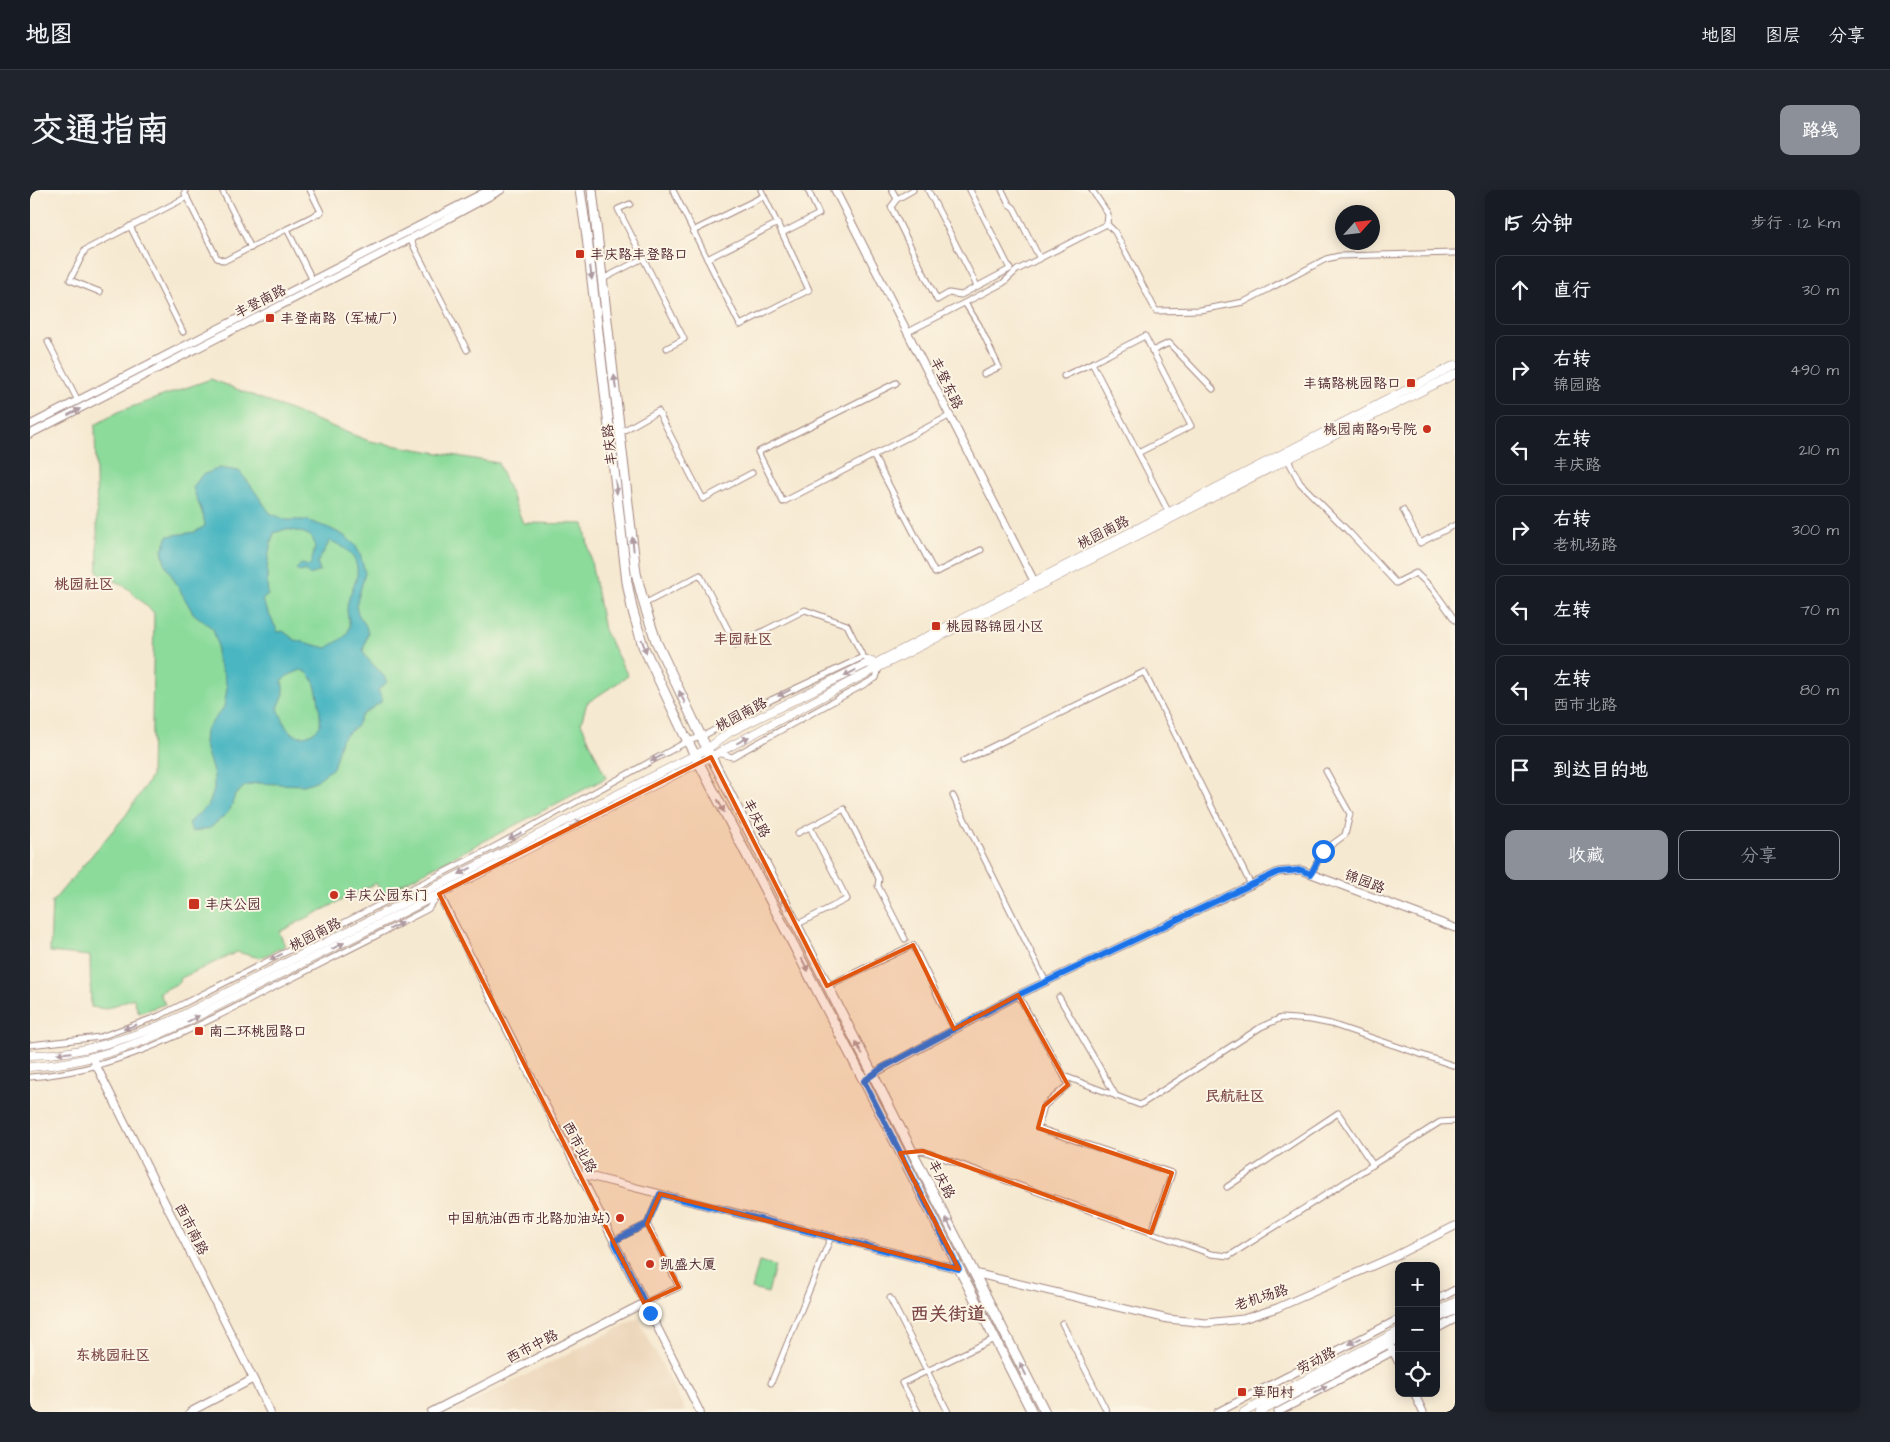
<!DOCTYPE html>
<html lang="zh">
<meta charset="utf-8">
<style>
body{margin:0;font-family:"Architects Daughter","LXGW WenKai TC",sans-serif;background:#20242c;color:#f1f3f6}
.controls{position:absolute;right:15px;bottom:15px;display:grid;overflow:hidden;border-radius:10px;box-shadow:0 2px 12px #0003}
.controls button{width:45px;height:45px;display:grid;place-items:center;padding:0;border:0;border-bottom:1px solid #363941;background:#171b24;color:#f1f3f6;font:25px sans-serif}
.compass{position:absolute;left:1305px;top:15px;width:45px;height:45px;border-radius:50%;background:#171b24;box-shadow:0 2px 12px #0003;rotate:63deg}
.stop{position:absolute;width:15px;height:15px;margin:-11px;border:4px solid #1a73e8;border-radius:50%;background:#fff}
.stop.end{background:#1a73e8;border-color:#fff;box-shadow:0 1px 5px #0008}
.list{margin:0;padding:0;list-style:none}
h2{display:flex;justify-content:space-between;align-items:center;height:65px;margin:0;padding:0 20px;font-size:21px}
h2 small{font-size:16px;font-weight:400;color:#9ea1a6}
.list li{display:grid;grid-template-columns:32px 1fr auto;gap:15px;align-items:center;box-sizing:border-box;height:70px;margin:0 10px 10px;padding:0 10px;border:1px solid #363941;border-radius:10px}
.list b{display:block;font-size:19px;white-space:nowrap}
.list p{margin:0;font-size:16px;white-space:nowrap;color:#9ea1a6}
.list em{font-size:16px;font-style:normal;color:#9ea1a6}
.actions{display:flex;gap:10px;padding:15px 20px}
.actions a{flex:1;padding:11px 0;border:1px solid #8c9099;border-radius:10px;text-align:center;font-size:18px;color:#8c9099}
.actions .main{background:#8c9099;color:#fff}
.icon{flex:none;width:28px;height:28px;fill:none;stroke:currentColor;stroke-width:2;stroke-linecap:round;stroke-linejoin:round}
.map{position:relative;flex:none;width:1425px;height:1222px;overflow:hidden;border-radius:10px}
header{display:flex;align-items:center;gap:30px;box-sizing:border-box;height:70px;padding:0 25px;background:#171b24;border-bottom:1px solid #363941}
header strong{font-size:24px}
nav{display:flex;gap:28px;margin-inline-start:auto;font-size:18px}
.intro{display:flex;align-items:center;justify-content:space-between;box-sizing:border-box;height:120px;padding:0 30px}
h1{margin:0;font-size:35px}
.button{padding:12px 22px;border-radius:10px;background:#8c9099;color:#fff;font-size:18px;font-weight:700}
main{display:flex;gap:30px;padding:0 30px}
aside{flex:1;background:#171b24;border-radius:10px;box-shadow:0 2px 12px #0003}
.map>svg:first-child{display:block}
.built{fill:#edd7bb}
.green{fill:#8cdb9b;stroke:#6b7d63}
.water{fill:#48b6c1;stroke:#496a76;fill-rule:evenodd}
.lines{fill:none;stroke-linecap:round;stroke-linejoin:round}
.minor-casing{stroke:#a0847e;stroke-width:7}
.tertiary-casing{stroke:#a0847e;stroke-width:9}
.secondary-casing{stroke:#a0847e;stroke-width:9}
.primary-casing{stroke:#a0847e;stroke-width:11}
.minor{stroke:#fff;stroke-width:5}
.tertiary{stroke:#fff;stroke-width:7}
.secondary{stroke:#fff;stroke-width:8}
.primary{stroke:#fff;stroke-width:9}
.oneway{fill:#ae9aa0}
.route{stroke:#1a73e8;stroke-width:6}
.marked{fill:#e0560e;fill-opacity:0.2;stroke:#e0560e;stroke-width:4;stroke-linejoin:round}
.poi-dot{fill:#c8321e;stroke:#fcf5e5;stroke-width:2}
.labels{text-anchor:middle;stroke-width:4;stroke-linejoin:round;paint-order:stroke}
.poi-label{font-size:14px;fill:#4a1f2b;stroke:#fcf5e5;text-anchor:start}
.street-label{font-size:14px;fill:#4a1f2b;stroke:#fcf5e5}
.neighbourhood-label{font-size:15px;font-weight:bold;fill:#7c4748;stroke:#fcf5e5}
.district-label{font-size:19px;font-weight:bold;fill:#7c4748;stroke:#fcf5e5}
</style>
<header>
<strong>地图</strong>
<nav><a>地图</a><a>图层</a><a>分享</a></nav>
</header>
<div class="intro"><h1>交通指南</h1><a class="button">路线</a></div>
<main>
<div class="map">
<svg width="1425" height="1222" viewBox="0 0 1425 1222">
<rect width="100%" height="100%" fill="#fcf5e5"/>
<filter id="ink" filterUnits="userSpaceOnUse"><feTurbulence type="fractalNoise" baseFrequency=".02" numOctaves="2"/><feDisplacementMap in="SourceGraphic" scale="10" xChannelSelector="R" yChannelSelector="G"/><feConvolveMatrix kernelMatrix="1 2 1 2 8 2 1 2 1" color-interpolation-filters="sRGB"/></filter>
<filter id="wash" filterUnits="userSpaceOnUse"><feTurbulence type="fractalNoise" baseFrequency=".0096" numOctaves="4" result="noise"/><feDisplacementMap in="SourceGraphic" scale="20" xChannelSelector="R" yChannelSelector="G"/><feGaussianBlur stdDeviation="1.12" result="paint"/><feColorMatrix in="noise" values="0 0 0 0 0 0 0 0 0 0 0 0 0 0 0 0 0 1.4 0 .05"/><feComposite in="paint" operator="in"/></filter>
<g filter="url(#wash)">
<rect width="100%" height="100%" fill="#f6e9d1"/>
<!-- built -->
<polygon class="built" points="608,1128 656,1222 423,1222"/>
<!-- green -->
<g class="green">
<polygon points="181,189 339,251 468,273 493,333 554,334 574,440 598,486 557,513 551,533 576,588 352,704 346,693 249,742 255,756 230,768 207,762 149,789 150,792 129,803 135,814 109,823 103,808 76,819 61,817 60,766 20,762 22,712 96,625 121,587 124,423 95,396 68,383 65,235 90,221"/>
<polygon points="729,1072 745,1076 738,1103 722,1099"/>
</g>
<!-- water -->
<path class="water" d="M190 278 209 281 219 293 240 323 256 330H276L299 338 315 346 325 355 330 364 335 383 326 416 328 424 336 436 338 443 333 461C338 474 352 479 357 492L348 500 352 508 351 512 332 525 326 537 315 545 311 550 303 578 286 591 274 595 226 593 215 596 205 605 200 620 194 626 180 638 162 642 159 633 179 614 184 600V585L174 553 175 541 194 517 197 498 194 485 187 469V453L183 439 163 423 135 374 132 360 138 346 165 342 175 336C174 322 166 310 163 297L172 285ZM256 339C284 344 290 346 280 376L271 374 266 379 270 382 275 380 279 385 290 381 287 373 300 351C315 356 329 367 327 385 325 396 318 404 317 419 317 429 323 435 316 445 312 450 302 454 297 458L265 450 253 441 248 442 232 410 238 405C236 383 237 364 244 343ZM271 480C272 480 278 483 279 484 288 493 291 524 290 536 281 547 266 551 256 537 253 531 251 524 248 518L254 504 252 491 257 486Z"/>
</g>
<g filter="url(#ink)">
<g class="lines">
<defs>
<g id="minor">
<polyline points="155,0 155,4 187,68 194,71 257,39"/>
<polyline points="192,0 221,58"/>
<polyline points="280,0 291,22 257,39 283,91"/>
<polyline points="643,0 710,135 779,100 752,43"/>
<polyline points="731,0 752,43 789,24 778,0"/>
<polyline points="862,0 867,9 883,0"/>
<polyline points="898,0 947,96"/>
<polyline points="972,0 979,14 984,18 1010,69"/>
<polyline points="1062,0 1078,24 1077,34 1085,42 1126,121 1170,120 1214,112 1296,69 1309,66 1425,63"/>
<polyline points="867,9 861,17 907,110 919,103 931,105 980,79 940,0"/>
<polyline points="600,14 588,19 613,68"/>
<polyline points="100,36 153,142"/>
<polyline points="663,41 734,6"/>
<polyline points="380,49 437,160"/>
<polyline points="677,69 748,33"/>
<polyline points="573,89 613,68 654,149 637,158"/>
<polyline points="70,102 40,90 55,60 157,7"/>
<polyline points="935,113 949,135 969,177 954,184"/>
<polyline points="878,142 973,93 987,80 1077,34"/>
<polyline points="18,152 48,211"/>
<polyline points="1122,161 1139,153 1183,199"/>
<polyline points="1062,173 1115,146 1161,236 1108,263"/>
<polyline points="1034,186 1062,173 1139,323"/>
<polyline points="866,193 728,262 753,312 919,226"/>
<polyline points="591,242 628,221 673,309 722,283"/>
<polyline points="843,265 905,383 951,360"/>
<polyline points="1258,270 1270,293 1319,342 1366,393 1386,383 1402,398 1425,430"/>
<polyline points="1373,320 1390,353 1425,335"/>
<polyline points="614,414 670,385 706,455 775,420 817,435 833,467"/>
<polyline points="688,563 702,567 846,488 849,478"/>
<polyline points="933,571 1114,482 1221,695"/>
<polyline points="923,606 1016,792"/>
<polyline points="768,643 814,619 849,689 848,696 875,749"/>
<polyline points="1281,684 1293,661 1315,645 1320,624 1296,581"/>
<polyline points="766,735 817,709 780,637"/>
<polyline points="797,796 883,755 924,839"/>
<polyline points="988,805 1034,886 1110,915 1231,837 1251,828 1281,830 1301,834 1425,876"/>
<polyline points="1029,807 1086,906"/>
<polyline points="0,855 70,847 129,826 464,657 658,551 671,547 741,510 833,467 846,472"/>
<polyline points="1034,886 1038,895 1014,916 1008,938 1142,983 1121,1043"/>
<path d="M0 887C85 881 161 840 235 802 289 775 344 747 398 719L407 707"/>
<polyline points="883,962 893,961 1181,1064 1199,1066 1410,932 1425,931"/>
<polyline points="1197,997 1308,923 1343,975"/>
<polyline points="583,1051 617,1034 630,1004"/>
<polyline points="860,1108 918,1222"/>
<polyline points="614,1113 649,1097 617,1034"/>
<polyline points="1032,1133 1077,1222"/>
<polyline points="741,1193 801,1047"/>
<polyline points="888,1222 872,1193 964,1149"/>
</g>
<g id="tertiary">
<polyline points="805,0 1006,395"/>
<polyline points="0,235 459,0"/>
<polyline points="0,244 380,49 471,0"/>
<polyline points="409,704 670,1222"/>
<polyline points="62,867 240,1222"/>
<polyline points="839,886 988,805 1248,682 1271,680 1425,738"/>
<polyline points="551,984 929,1079"/>
<polyline points="944,1083 1138,1129 1176,1133 1213,1129 1247,1118 1365,1066 1425,1036"/>
<polyline points="1406,1110 1425,1100"/>
<polyline points="1406,1139 1425,1129"/>
<polyline points="1356,1148 1369,1173"/>
<polyline points="1384,1203 1393,1222"/>
<polyline points="160,1222 223,1189"/>
<polyline points="401,1222 614,1113"/>
<polyline points="1188,1222 1369,1129"/>
<polyline points="1248,1222 1369,1158"/>
</g>
<g id="secondary">
<path d="M0 865C49 865 94 850 139 832L677 559 700 542 836 474 846 473 1425 175"/>
<path d="M0 877C54 874 104 856 152 834L688 563 818 493 1425 184"/>
<polyline points="1406,1122 1425,1112"/>
<polyline points="1406,1129 1425,1120"/>
<polyline points="1214,1222 1369,1141"/>
<polyline points="1230,1222 1369,1148"/>
</g>
<g id="primary">
<polyline points="550,0 557,47 597,392 602,418 613,456 654,544 834,891 1002,1222"/>
<polyline points="562,0 606,383 614,414 626,451 677,559 1015,1222"/>
</g>
</defs>
<!-- minor casing -->
<use href="#minor" class="minor-casing"/>
<!-- tertiary casing -->
<use href="#tertiary" class="tertiary-casing"/>
<!-- secondary casing -->
<use href="#secondary" class="secondary-casing"/>
<!-- primary casing -->
<use href="#primary" class="primary-casing"/>
<!-- minor -->
<use href="#minor" class="minor"/>
<!-- tertiary -->
<use href="#tertiary" class="tertiary"/>
<!-- secondary -->
<use href="#secondary" class="secondary"/>
<!-- primary -->
<use href="#primary" class="primary"/>
</g>
<!-- one-way arrows -->
<defs><path id="oneway-solid" d="M-6-.8H1V-3.2L6.5 0L1 3.2V.8H-6Z" transform="scale(1.25)"/></defs>
<g class="oneway">
<use href="#oneway-solid" transform="translate(561 83) rotate(83)"/>
<use href="#oneway-solid" transform="translate(585 192) rotate(-97)"/>
<use href="#oneway-solid" transform="translate(44 222) rotate(-27)"/>
<use href="#oneway-solid" transform="translate(586 297) rotate(83)"/>
<use href="#oneway-solid" transform="translate(603 354) rotate(-96)"/>
<use href="#oneway-solid" transform="translate(614 456) rotate(70)"/>
<use href="#oneway-solid" transform="translate(820 483) rotate(153)"/>
<use href="#oneway-solid" transform="translate(754 503) rotate(154)"/>
<use href="#oneway-solid" transform="translate(652 507) rotate(-115)"/>
<use href="#oneway-solid" transform="translate(713 550) rotate(-28)"/>
<use href="#oneway-solid" transform="translate(627 568) rotate(151)"/>
<use href="#oneway-solid" transform="translate(691 616) rotate(63)"/>
<use href="#oneway-solid" transform="translate(546 634) rotate(-27)"/>
<use href="#oneway-solid" transform="translate(485 646) rotate(152)"/>
<use href="#oneway-solid" transform="translate(435 681) rotate(153)"/>
<use href="#oneway-solid" transform="translate(755 713) rotate(-117)"/>
<use href="#oneway-solid" transform="translate(366 736) rotate(-27)"/>
<use href="#oneway-solid" transform="translate(308 756) rotate(-27)"/>
<use href="#oneway-solid" transform="translate(246 767) rotate(153)"/>
<use href="#oneway-solid" transform="translate(775 775) rotate(63)"/>
<use href="#oneway-solid" transform="translate(163 829) rotate(-27)"/>
<use href="#oneway-solid" transform="translate(100 837) rotate(161)"/>
<use href="#oneway-solid" transform="translate(829 858) rotate(-117)"/>
<use href="#oneway-solid" transform="translate(34 863) rotate(174)"/>
<use href="#oneway-solid" transform="translate(919 1034) rotate(-117)"/>
<use href="#oneway-solid" transform="translate(1325 1151) rotate(153)"/>
<use href="#oneway-solid" transform="translate(993 1179) rotate(-117)"/>
<use href="#oneway-solid" transform="translate(1291 1199) rotate(-28)"/>
</g>
</g>
<g class="lines" filter="url(#ink)">
<!-- route -->
<polyline class="route" points="620,1123 584,1051 617,1034 630,1004 929,1079 834,891 852,878 988,805 1248,682 1271,680 1281,684 1293,661"/>
</g>
<!-- marked area -->
<path class="marked" d="M681 567 797 796 883 755 924 839 988 805 1038 895 1014 916 1008 938 1142 983 1121 1043 893 961 870 963 929 1079 630 1004 617 1034 649 1097 614 1113 409 704Z"/>
<!-- markers -->
<g class="poi-dot">
<rect x="545" y="59" width="10" height="10" rx="2.5"/>
<rect x="235" y="123" width="10" height="10" rx="2.5"/>
<rect x="1376" y="188" width="10" height="10" rx="2.5"/>
<circle cx="1397" cy="239" r="5"/>
<rect x="901" y="431" width="10" height="10" rx="2.5"/>
<circle cx="304" cy="705" r="5"/>
<rect x="158" y="708" width="12" height="12" rx="2.5"/>
<rect x="164" y="836" width="10" height="10" rx="2.5"/>
<circle cx="590" cy="1028" r="5"/>
<circle cx="620" cy="1074" r="5"/>
<rect x="1207" y="1197" width="10" height="10" rx="2.5"/>
</g>
<g class="labels">
<!-- poi labels -->
<g class="poi-label">
<text x="560" y="69">丰庆路丰登路口</text>
<text x="250" y="133">丰登南路（军械厂）</text>
<text x="1371" y="198" text-anchor="end">丰镐路桃园路口</text>
<text x="1387" y="244" text-anchor="end">桃园南路91号院</text>
<text x="916" y="441">桃园路锦园小区</text>
<text x="314" y="710">丰庆公园东门</text>
<text x="175" y="719">丰庆公园</text>
<text x="179" y="846">南二环桃园路口</text>
<text x="580" y="1033" text-anchor="end">中国航油(西市北路加油站)</text>
<text x="630" y="1079">凯盛大厦</text>
<text x="1222" y="1207">草阳村</text>
</g>
<!-- street labels -->
<g class="street-label">
<text transform="translate(230 111) rotate(-27)" y="5">丰登南路</text>
<text transform="translate(917 193) rotate(64)" y="5">丰登东路</text>
<text transform="translate(579 255) rotate(-96)" y="5">丰庆路</text>
<text transform="translate(1073 342) rotate(-27)" y="5">桃园南路</text>
<text transform="translate(711 524) rotate(-28)" y="5">桃园南路</text>
<text transform="translate(727 628) rotate(63)" y="5">丰庆路</text>
<text transform="translate(1335 691) rotate(21)" y="5">锦园路</text>
<text transform="translate(285 744) rotate(-27)" y="5">桃园南路</text>
<text transform="translate(550 957) rotate(62)" y="5">西市北路</text>
<text transform="translate(912 989) rotate(63)" y="5">丰庆路</text>
<text transform="translate(162 1039) rotate(63)" y="5">西市南路</text>
<text transform="translate(1231 1107) rotate(-18)" y="5">老机场路</text>
<text transform="translate(502 1156) rotate(-27)" y="5">西市中路</text>
<text transform="translate(1286 1170) rotate(-28)" y="5">劳动路</text>
</g>
<!-- neighbourhood labels -->
<g class="neighbourhood-label">
<text x="54" y="399">桃园社区</text>
<text x="713" y="454">丰园社区</text>
<text x="1205" y="911">民航社区</text>
<text x="83" y="1170">东桃园社区</text>
</g>
<!-- district labels -->
<g class="district-label">
<text x="918" y="1130">西关街道</text>
</g>
</g>
</svg>
<div class="controls">
<button>+</button>
<button>−</button>
<button><svg class="icon" aria-label="locate" viewBox="0 0 24 24"><circle cx="12" cy="12" r="6"/><path d="M12 2v4M12 18v4M2 12h4M18 12h4"/></svg></button>
</div>
<svg class="compass" viewBox="-18 -18 36 36"><path d="M0-13l5 13h-10z" fill="#e53935"/><path d="M0 13l5-13h-10z" fill="#9ea1a6"/></svg>
<div class="stop" style="left:1293px;top:661px"></div>
<div class="stop end" style="left:620px;top:1123px"></div>
</div>
<aside>
<h2>15 分钟<small>步行 · 1.2 km</small></h2>
<ul class="list">
<li><svg class="icon" aria-label="ahead" viewBox="0 0 24 24"><path d="M12 20V5M6 11l6-6 6 6"/></svg><div><b>直行</b></div><em>30 m</em></li>
<li><svg class="icon" aria-label="right" viewBox="0 0 24 24"><path d="M7 20v-9h11M14 6l5 5-5 5"/></svg><div><b>右转</b><p>锦园路</p></div><em>490 m</em></li>
<li><svg class="icon" aria-label="left" viewBox="0 0 24 24"><path d="M17 20v-9H6M10 6l-5 5 5 5"/></svg><div><b>左转</b><p>丰庆路</p></div><em>210 m</em></li>
<li><svg class="icon" aria-label="right" viewBox="0 0 24 24"><path d="M7 20v-9h11M14 6l5 5-5 5"/></svg><div><b>右转</b><p>老机场路</p></div><em>300 m</em></li>
<li><svg class="icon" aria-label="left" viewBox="0 0 24 24"><path d="M17 20v-9H6M10 6l-5 5 5 5"/></svg><div><b>左转</b></div><em>70 m</em></li>
<li><svg class="icon" aria-label="left" viewBox="0 0 24 24"><path d="M17 20v-9H6M10 6l-5 5 5 5"/></svg><div><b>左转</b><p>西市北路</p></div><em>80 m</em></li>
<li><svg class="icon" aria-label="arrive" viewBox="0 0 24 24"><path d="M6 21V4h12l-3 4 3 4H6"/></svg><div><b>到达目的地</b></div></li>
</ul>
<div class="actions"><a class="main">收藏</a><a>分享</a></div>
</aside>
</main>
